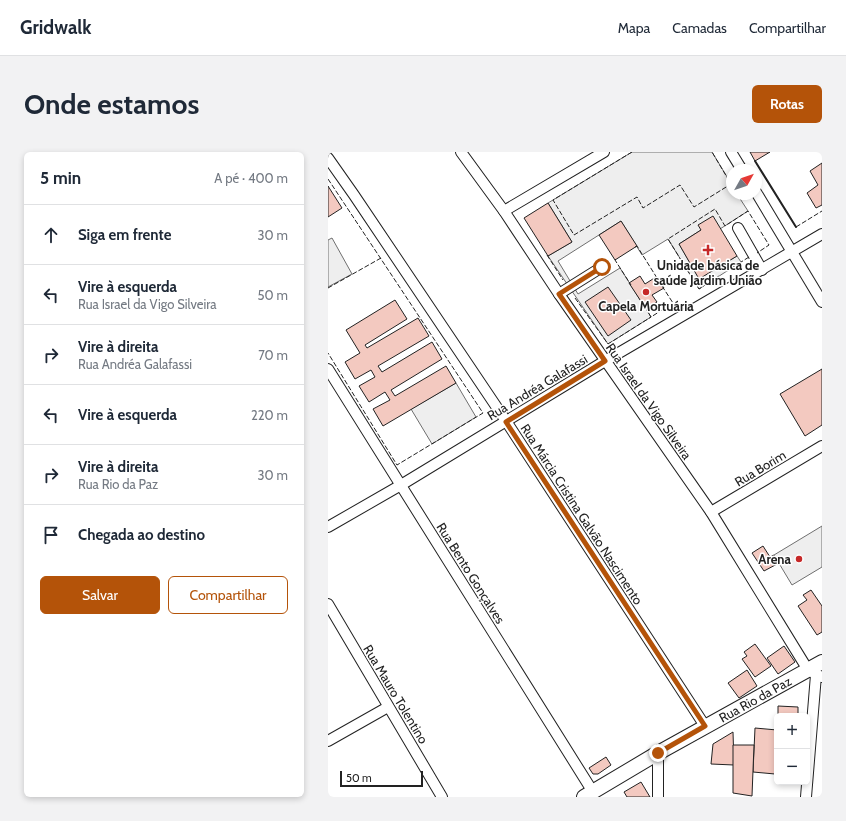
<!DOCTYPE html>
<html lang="pt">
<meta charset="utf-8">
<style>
body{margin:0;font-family:Cabin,sans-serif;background:#f2f2f3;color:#1f2937}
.controls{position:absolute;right:12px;bottom:12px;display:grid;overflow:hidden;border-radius:6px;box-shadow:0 2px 6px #0003}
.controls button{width:36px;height:36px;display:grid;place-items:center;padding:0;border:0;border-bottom:1px solid #e0e1e3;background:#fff;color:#1f2937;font:20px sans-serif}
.compass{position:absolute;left:398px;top:12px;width:36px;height:36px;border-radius:50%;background:#fff;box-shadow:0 2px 6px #0003;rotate:50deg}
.scale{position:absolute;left:12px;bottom:10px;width:83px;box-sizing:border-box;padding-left:4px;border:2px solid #222;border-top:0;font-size:11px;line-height:14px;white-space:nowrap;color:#222;-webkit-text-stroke:3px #fff;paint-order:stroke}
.stop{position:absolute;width:12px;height:12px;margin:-9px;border:3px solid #b45309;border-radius:50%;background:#fff}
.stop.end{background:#b45309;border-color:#fff;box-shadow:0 1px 4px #0008}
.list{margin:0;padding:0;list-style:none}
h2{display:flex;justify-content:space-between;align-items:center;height:52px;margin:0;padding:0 16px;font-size:17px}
h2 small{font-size:13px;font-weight:400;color:#747a83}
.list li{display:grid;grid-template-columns:26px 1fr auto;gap:12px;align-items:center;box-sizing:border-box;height:60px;padding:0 16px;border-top:1px solid #e0e1e3}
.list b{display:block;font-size:15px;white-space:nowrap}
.list p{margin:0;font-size:13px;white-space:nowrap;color:#747a83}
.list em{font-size:13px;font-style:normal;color:#747a83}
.actions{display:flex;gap:8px;padding:12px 16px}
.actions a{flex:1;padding:9px 0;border:1px solid #b45309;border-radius:6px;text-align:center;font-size:14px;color:#b45309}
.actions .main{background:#b45309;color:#fff}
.icon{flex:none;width:22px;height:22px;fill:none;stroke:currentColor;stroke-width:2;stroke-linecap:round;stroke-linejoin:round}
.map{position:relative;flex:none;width:494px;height:645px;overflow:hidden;border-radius:6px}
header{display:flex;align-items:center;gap:24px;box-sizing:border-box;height:56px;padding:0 20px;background:#fff;border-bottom:1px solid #e0e1e3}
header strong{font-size:19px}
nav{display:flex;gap:22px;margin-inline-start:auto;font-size:14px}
.intro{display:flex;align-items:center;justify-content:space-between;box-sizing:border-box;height:96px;padding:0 24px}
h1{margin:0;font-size:28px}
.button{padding:10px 18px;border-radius:6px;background:#b45309;color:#fff;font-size:14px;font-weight:700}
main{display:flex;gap:24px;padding:0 24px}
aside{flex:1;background:#fff;border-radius:6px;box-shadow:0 2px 6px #0003}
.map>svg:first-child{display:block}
.green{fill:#eee;stroke:#6f6f6f}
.building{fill:#f3c9c0;stroke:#222}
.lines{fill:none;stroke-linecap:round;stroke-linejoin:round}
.street-casing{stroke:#222;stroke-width:12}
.secondary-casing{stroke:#222;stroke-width:16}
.street{stroke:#fff;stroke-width:10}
.secondary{stroke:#fff;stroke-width:14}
.fence{stroke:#222;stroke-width:1;stroke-dasharray:5 2;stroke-linecap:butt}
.wall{stroke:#222;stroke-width:2}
.route{stroke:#b45309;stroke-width:5}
.poi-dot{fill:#c62828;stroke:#fff;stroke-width:1.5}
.labels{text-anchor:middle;stroke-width:3;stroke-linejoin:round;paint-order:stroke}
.poi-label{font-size:13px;font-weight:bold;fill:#222;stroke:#fff}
.street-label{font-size:13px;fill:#222;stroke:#fff}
</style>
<header>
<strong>Gridwalk</strong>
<nav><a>Mapa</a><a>Camadas</a><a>Compartilhar</a></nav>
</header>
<div class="intro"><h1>Onde estamos</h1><a class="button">Rotas</a></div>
<main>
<aside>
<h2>5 min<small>A pé · 400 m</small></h2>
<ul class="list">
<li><svg class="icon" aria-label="ahead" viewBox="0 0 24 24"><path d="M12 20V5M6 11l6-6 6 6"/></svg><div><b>Siga em frente</b></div><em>30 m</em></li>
<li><svg class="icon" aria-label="left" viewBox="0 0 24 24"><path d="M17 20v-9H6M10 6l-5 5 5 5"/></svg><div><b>Vire à esquerda</b><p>Rua Israel da Vigo Silveira</p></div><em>50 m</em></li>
<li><svg class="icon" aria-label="right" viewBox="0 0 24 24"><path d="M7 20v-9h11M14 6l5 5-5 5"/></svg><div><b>Vire à direita</b><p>Rua Andréa Galafassi</p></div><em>70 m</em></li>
<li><svg class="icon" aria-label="left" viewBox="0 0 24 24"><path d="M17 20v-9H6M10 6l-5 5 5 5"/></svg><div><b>Vire à esquerda</b></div><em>220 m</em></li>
<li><svg class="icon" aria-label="right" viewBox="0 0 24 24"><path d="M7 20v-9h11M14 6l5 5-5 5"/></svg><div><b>Vire à direita</b><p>Rua Rio da Paz</p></div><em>30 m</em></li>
<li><svg class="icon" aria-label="arrive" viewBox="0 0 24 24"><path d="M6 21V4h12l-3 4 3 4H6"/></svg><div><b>Chegada ao destino</b></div></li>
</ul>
<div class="actions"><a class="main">Salvar</a><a>Compartilhar</a></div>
</aside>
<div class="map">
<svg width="494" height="645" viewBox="0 0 494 645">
<rect width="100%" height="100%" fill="#fff"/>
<!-- green -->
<g class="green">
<polygon points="304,0 384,0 404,33 404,42 409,42 420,59 392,77 373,78 351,92 371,126 409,104 413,110 371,137 340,87 314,103 293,69 230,109 250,142 292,116 323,165 280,192 220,104 244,90 220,51"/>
<polygon points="4,86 24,122 0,135 0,88"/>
<polygon points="128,231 148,265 104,292 83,257"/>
<polygon points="494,374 494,415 464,433 446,403"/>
</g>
<!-- building -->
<g class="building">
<polygon points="422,0 442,0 427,9"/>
<polygon points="494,11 494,53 488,56 479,41 490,33 482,19"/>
<polygon points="0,34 14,56 0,65"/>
<polygon points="220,51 244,90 220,104 196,66"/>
<polygon points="385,64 409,104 371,127 351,92 373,78 370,73"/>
<polygon points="293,69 309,94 287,108 271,83"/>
<polygon points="312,124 317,132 328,125 336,136 324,143 329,150 318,157 301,131"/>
<polygon points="280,135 303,168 280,184 257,150"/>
<polygon points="67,148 79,167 37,193 39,196 90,166 101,184 50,214 54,220 104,190 114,207 63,238 67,244 118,214 128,231 55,274 45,257 62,248 57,240 41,250 31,234 47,225 43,218 27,227 17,210 32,201 18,178"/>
<polygon points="494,217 494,273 477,284 452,242"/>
<polygon points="435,394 442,405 446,403 451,411 436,419 424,401"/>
<polygon points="483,438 494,454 494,480 489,483 470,454 479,448 475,443"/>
<polygon points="427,492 443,514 427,525 414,507 419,504 416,500"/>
<polygon points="456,494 467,510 450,522 439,506"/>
<polygon points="419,518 429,534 411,546 400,531"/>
<polygon points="450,554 470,555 470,564 450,564"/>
<polygon points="427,576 449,578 447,622 425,620"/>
<polygon points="405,580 406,613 383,612 385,592"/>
<polygon points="405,593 426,593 424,644 405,641"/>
<polygon points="278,605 283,613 270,622 265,622 261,616"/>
<polygon points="313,630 322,645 299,645 296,640"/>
</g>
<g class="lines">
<defs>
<g id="street">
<polyline points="133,0 176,59 231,142 383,360 480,518 494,525"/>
<polyline points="403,0 414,18"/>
<polyline points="0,6 26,43 178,269 377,574"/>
<polyline points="428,40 494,150"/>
<polyline points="176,59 276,0"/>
<polyline points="410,76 434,118"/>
<polyline points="231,142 274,115"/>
<polyline points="0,217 265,640"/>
<polyline points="383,360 494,294"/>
<polyline points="0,375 73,333 277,209 494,82"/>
<polyline points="0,452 114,645"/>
<polyline points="0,589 60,555"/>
<polyline points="330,601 330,645"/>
<polyline points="478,645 488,523"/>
</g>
<g id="secondary">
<path id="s1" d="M256 645 330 601 494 510"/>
</g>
</defs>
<!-- street casing -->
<use href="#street" class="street-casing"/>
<!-- secondary casing -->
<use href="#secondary" class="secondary-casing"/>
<!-- street -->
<use href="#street" class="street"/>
<!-- secondary -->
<use href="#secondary" class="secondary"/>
<!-- fence -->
<g class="fence">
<polyline points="304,0 225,48 246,83 309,45 315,56 352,33 366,55 403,32 384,0"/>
<polyline points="0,27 155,261 69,313 0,201"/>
<polyline points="468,75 494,59"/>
<polyline points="307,95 309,94 329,126"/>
<polyline points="219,103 235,128"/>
<polyline points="288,107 287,108 303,133"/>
<polyline points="399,119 421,105"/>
<polyline points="391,124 371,137 340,87 387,57 397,74 420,59 441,93 429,101"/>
<polyline points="334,134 345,151 341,153"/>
<polyline points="0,136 53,106"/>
<polyline points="247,146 280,192 323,165"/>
<polyline points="317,155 323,165 334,158"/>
</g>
<!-- wall -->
<polyline class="wall" points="427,9 468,75"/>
</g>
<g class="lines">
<!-- route -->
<polyline class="route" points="274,115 231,142 277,209 178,270 377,574 330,601"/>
</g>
<!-- markers -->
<g class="poi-dot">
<path d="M378 92h4v4h4v4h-4v4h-4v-4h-4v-4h4z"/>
<circle cx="318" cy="140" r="4"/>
<circle cx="471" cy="407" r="4"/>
</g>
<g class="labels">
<!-- poi labels -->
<g class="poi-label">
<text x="380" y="118">Unidade básica de<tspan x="380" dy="15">saúde Jardim União</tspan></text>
<text x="318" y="159">Capela Mortuária</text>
<text x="463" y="412" text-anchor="end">Arena</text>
</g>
<!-- street labels -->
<g class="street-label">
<text transform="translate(209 235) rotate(-31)" y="5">Rua Andréa Galafassi</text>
<text transform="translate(321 249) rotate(55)" y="5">Rua Israel da Vigo Silveira</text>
<text transform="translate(432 316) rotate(-31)" y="5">Rua Borim</text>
<text transform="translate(254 362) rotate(57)" y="5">Rua Márcia Cristina Galvão Nascimento</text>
<text transform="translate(143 421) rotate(58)" y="5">Rua Bento Gonçalves</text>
<text transform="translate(68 542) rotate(59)" y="5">Rua Mauro Tolentino</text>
<text dy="5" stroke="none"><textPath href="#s1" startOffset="197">Rua Rio da Paz</textPath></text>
</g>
</g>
</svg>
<div class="controls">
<button>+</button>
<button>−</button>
</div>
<svg class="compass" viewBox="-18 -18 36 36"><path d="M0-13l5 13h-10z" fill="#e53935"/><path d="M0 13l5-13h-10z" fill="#747a83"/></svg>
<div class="scale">50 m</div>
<div class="stop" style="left:274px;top:115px"></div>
<div class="stop end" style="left:330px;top:601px"></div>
</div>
</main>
